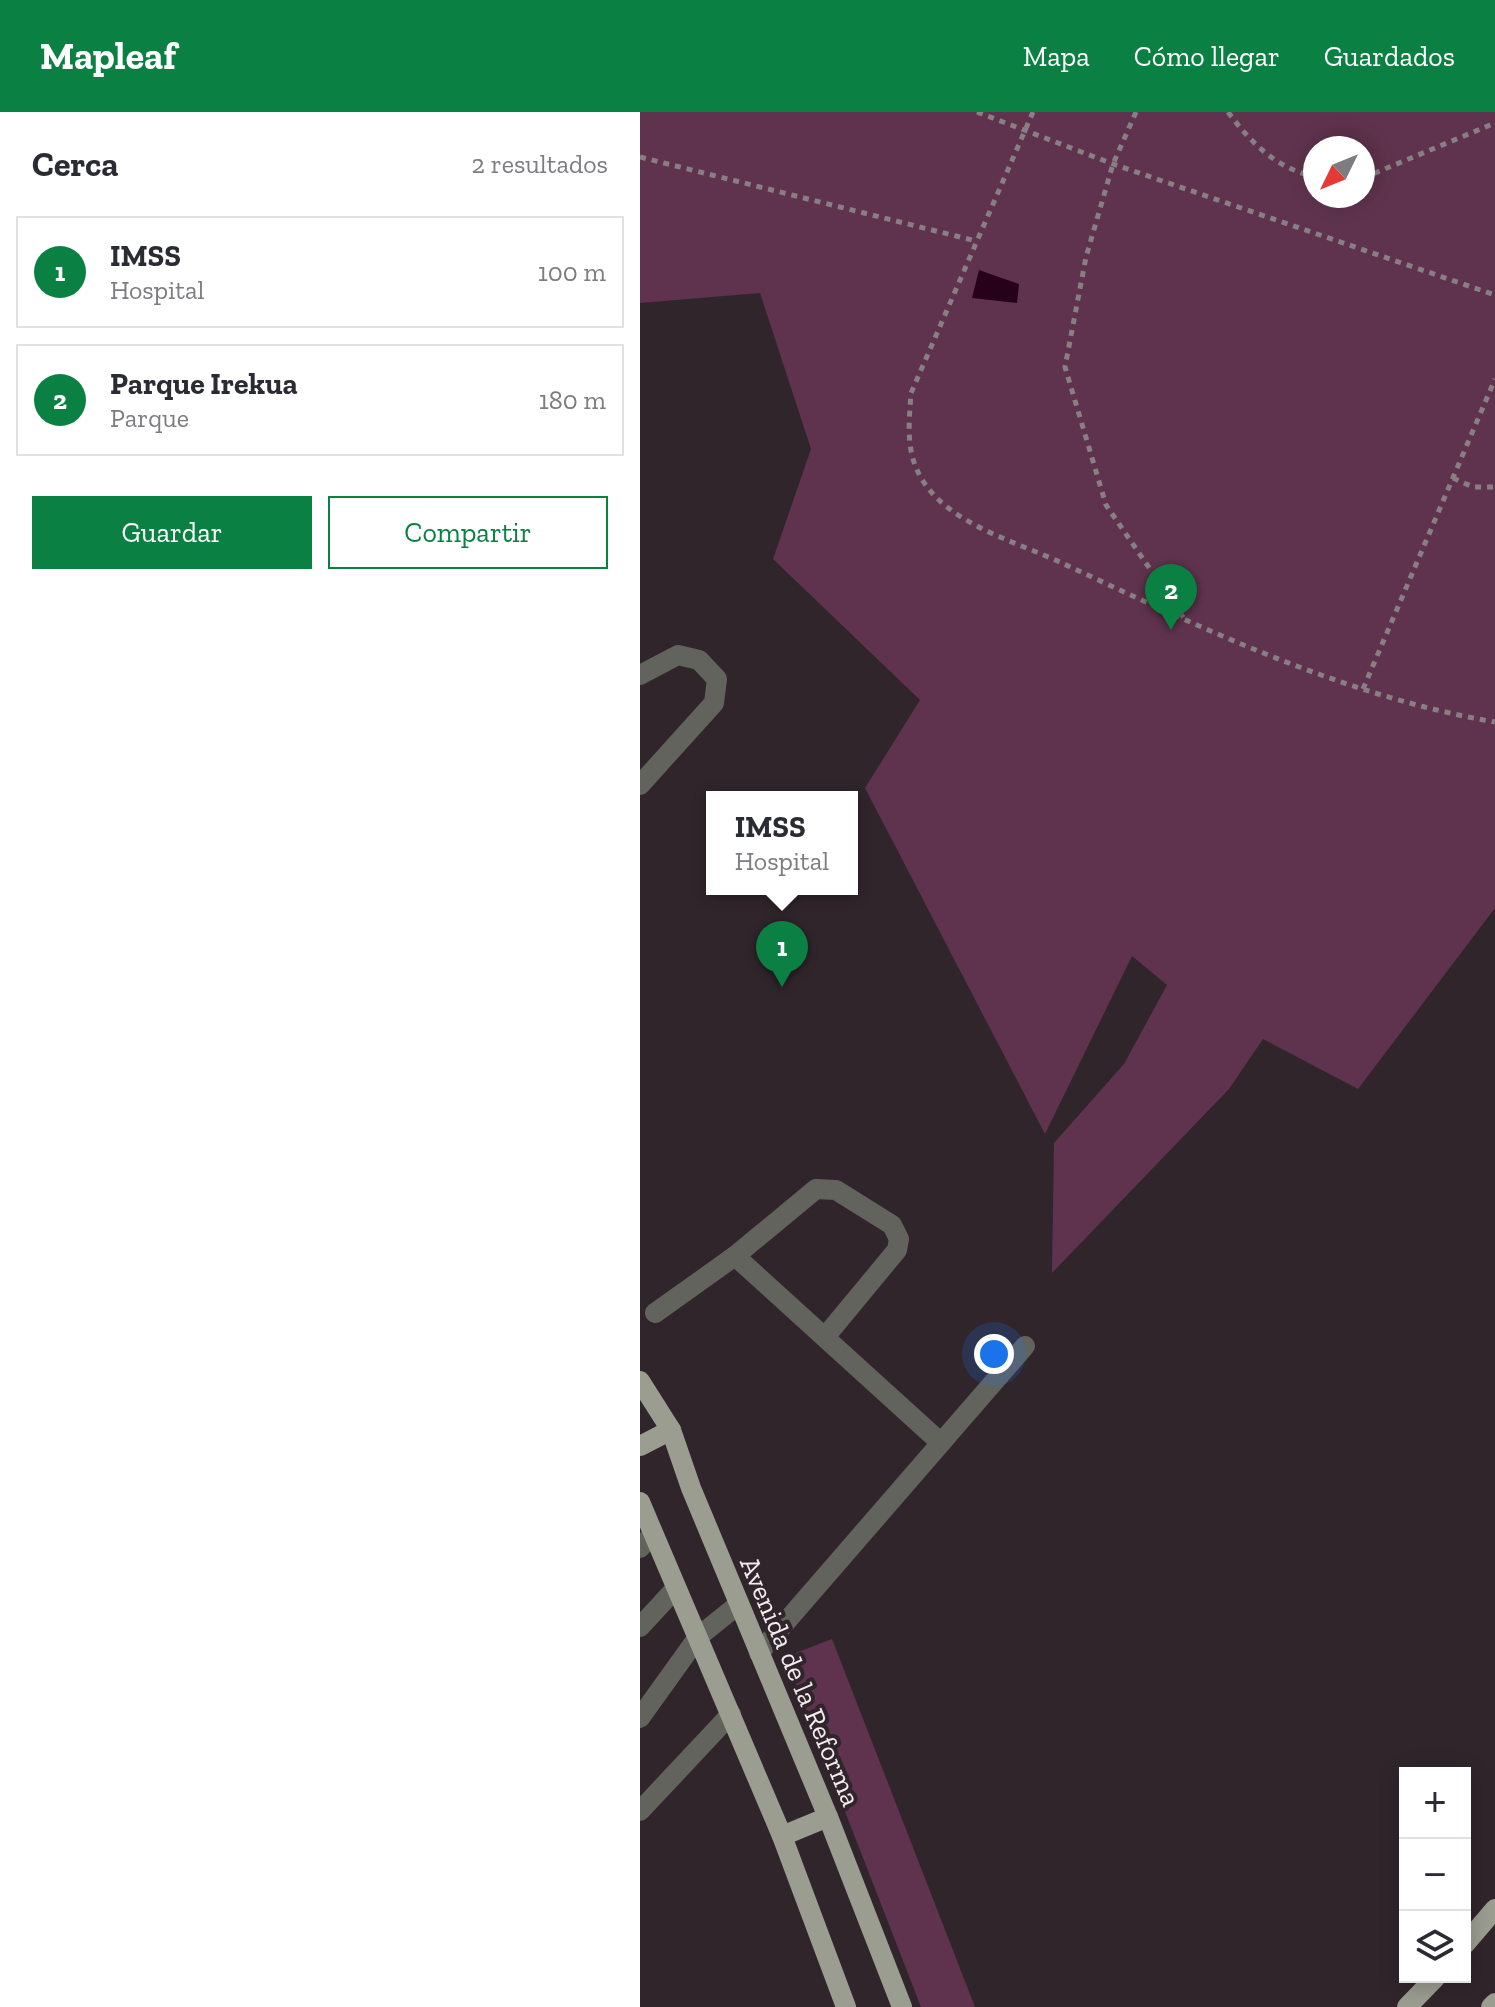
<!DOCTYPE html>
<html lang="es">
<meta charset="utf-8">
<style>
body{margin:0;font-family:"Zilla Slab",serif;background:#f2f2f3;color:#2b2b33}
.controls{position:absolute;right:24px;bottom:24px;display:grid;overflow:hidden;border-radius:0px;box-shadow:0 4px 20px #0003}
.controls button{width:72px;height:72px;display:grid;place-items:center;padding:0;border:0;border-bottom:2px solid #e1e1e2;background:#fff;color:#2b2b33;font:40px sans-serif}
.compass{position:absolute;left:663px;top:24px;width:72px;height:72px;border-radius:50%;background:#fff;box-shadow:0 4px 20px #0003;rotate:227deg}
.you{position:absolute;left:354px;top:1242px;width:28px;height:28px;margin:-20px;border:6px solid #fff;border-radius:50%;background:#1a73e8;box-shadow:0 0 0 12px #1a73e833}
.badge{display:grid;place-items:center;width:52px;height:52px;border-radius:50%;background:#0b8043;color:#fff;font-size:26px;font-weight:700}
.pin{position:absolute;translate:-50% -66px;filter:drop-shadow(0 2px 4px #0008)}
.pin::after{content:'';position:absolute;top:42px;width:28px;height:24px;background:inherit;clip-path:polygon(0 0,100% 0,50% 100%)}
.popup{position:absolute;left:66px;top:679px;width:152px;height:104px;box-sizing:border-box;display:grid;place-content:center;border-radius:0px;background:#fff;filter:drop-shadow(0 2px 6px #0005);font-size:26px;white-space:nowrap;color:#7c7c81}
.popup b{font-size:30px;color:#2b2b33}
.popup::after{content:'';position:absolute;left:50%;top:100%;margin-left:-16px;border:16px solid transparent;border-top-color:#fff}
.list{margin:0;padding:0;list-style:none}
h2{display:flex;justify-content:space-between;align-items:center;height:104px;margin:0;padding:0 32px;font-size:34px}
h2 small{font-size:26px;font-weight:400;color:#7c7c81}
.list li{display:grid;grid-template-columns:52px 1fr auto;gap:24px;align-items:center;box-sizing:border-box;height:112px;margin:0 16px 16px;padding:0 16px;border:2px solid #e1e1e2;border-radius:0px}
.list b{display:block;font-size:30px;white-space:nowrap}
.list p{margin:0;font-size:26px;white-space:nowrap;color:#7c7c81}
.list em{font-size:26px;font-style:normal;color:#7c7c81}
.actions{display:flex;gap:16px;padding:24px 32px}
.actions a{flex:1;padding:18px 0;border:2px solid #0b8043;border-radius:0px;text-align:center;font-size:28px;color:#0b8043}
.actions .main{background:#0b8043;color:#fff}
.icon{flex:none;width:44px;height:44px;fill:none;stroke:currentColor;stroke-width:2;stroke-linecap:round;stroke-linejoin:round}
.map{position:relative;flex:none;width:855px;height:1895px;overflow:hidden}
header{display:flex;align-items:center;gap:48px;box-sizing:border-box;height:112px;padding:0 40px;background:#0b8043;color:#fff}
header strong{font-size:38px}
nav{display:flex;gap:44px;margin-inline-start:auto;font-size:28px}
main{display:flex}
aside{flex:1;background:#fff}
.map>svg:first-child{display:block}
.green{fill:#5f334d;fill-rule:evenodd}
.water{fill:#270019}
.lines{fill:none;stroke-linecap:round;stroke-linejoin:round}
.path{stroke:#887f84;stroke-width:5;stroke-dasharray:6 6;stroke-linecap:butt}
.minor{stroke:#63635d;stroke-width:20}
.major{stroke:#9c9d91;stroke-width:20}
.labels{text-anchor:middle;stroke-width:8;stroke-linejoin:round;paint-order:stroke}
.street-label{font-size:28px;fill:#f3ebef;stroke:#30252b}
</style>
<header>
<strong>Mapleaf</strong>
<nav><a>Mapa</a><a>Cómo llegar</a><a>Guardados</a></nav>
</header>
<main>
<aside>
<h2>Cerca<small>2 resultados</small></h2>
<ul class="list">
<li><span class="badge">1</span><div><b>IMSS</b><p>Hospital</p></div><em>100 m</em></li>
<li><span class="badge">2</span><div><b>Parque Irekua</b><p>Parque</p></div><em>180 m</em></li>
</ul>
<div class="actions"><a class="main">Guardar</a><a>Compartir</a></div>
</aside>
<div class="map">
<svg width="855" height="1895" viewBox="0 0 855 1895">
<rect width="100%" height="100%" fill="#30252b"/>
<!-- green -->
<g class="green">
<path d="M0 0H855V796L718 977 623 927 589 977 412 1161 414 1031 484 952 527 873 492 844 405 1022 225 676 280 588 133 447 171 337 120 181 0 191ZM675 36H723V84H675Z"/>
<polygon points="192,1527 335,1895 281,1895 145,1545"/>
</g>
<!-- water -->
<polygon class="water" points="339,158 379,172 377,191 332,186"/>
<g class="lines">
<!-- path -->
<g class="path">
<polyline points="337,0 473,52 855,183"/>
<path d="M393 0 271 281C269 312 265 341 283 369 311 413 377 430 422 451 561 516 703 584 855 610"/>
<polyline points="496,0 473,52 446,145 425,255 466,393 545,508"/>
<path d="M588 0C611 31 636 56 675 65"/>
<polyline points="0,45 336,129"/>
<polyline points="723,66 855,11"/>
<polyline points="813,366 833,375 855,375"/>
<polyline points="723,577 855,267"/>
</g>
<!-- minor -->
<g class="minor">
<polyline points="0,563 38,543 59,548 77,567 74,591 0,673"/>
<polyline points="95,1144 176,1077 196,1078 252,1113 259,1127 257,1138 185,1225"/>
<polyline points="15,1201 95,1144 301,1331"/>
<polyline points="0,1436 13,1422"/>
<polyline points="0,1515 36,1476"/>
<polyline points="119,1541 385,1234"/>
<polyline points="0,1606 58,1525 99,1492"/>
<polyline points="0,1699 91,1602"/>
</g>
<!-- major -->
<g class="major">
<polyline points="0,1269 31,1318 51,1376 188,1705 262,1895"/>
<polyline points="0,1334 31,1318"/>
<polyline points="0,1390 142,1724 206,1895"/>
<polyline points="142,1724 188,1705"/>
<polyline points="825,1832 855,1797"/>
<polyline points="767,1895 796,1865"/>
<polyline points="851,1895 855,1891"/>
</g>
</g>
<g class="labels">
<!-- street labels -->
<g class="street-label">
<text transform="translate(161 1569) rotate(67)" y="10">Avenida de la Reforma</text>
</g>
</g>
</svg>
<div class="controls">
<button>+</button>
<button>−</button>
<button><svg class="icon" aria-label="layers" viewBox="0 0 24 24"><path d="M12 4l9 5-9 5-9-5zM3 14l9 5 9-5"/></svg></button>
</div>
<svg class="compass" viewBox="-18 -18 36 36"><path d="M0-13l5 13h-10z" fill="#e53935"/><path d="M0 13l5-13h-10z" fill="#7c7c81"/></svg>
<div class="you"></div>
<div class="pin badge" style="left:142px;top:875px">1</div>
<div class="popup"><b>IMSS</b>Hospital</div>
<div class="pin badge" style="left:531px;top:518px">2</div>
</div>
</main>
